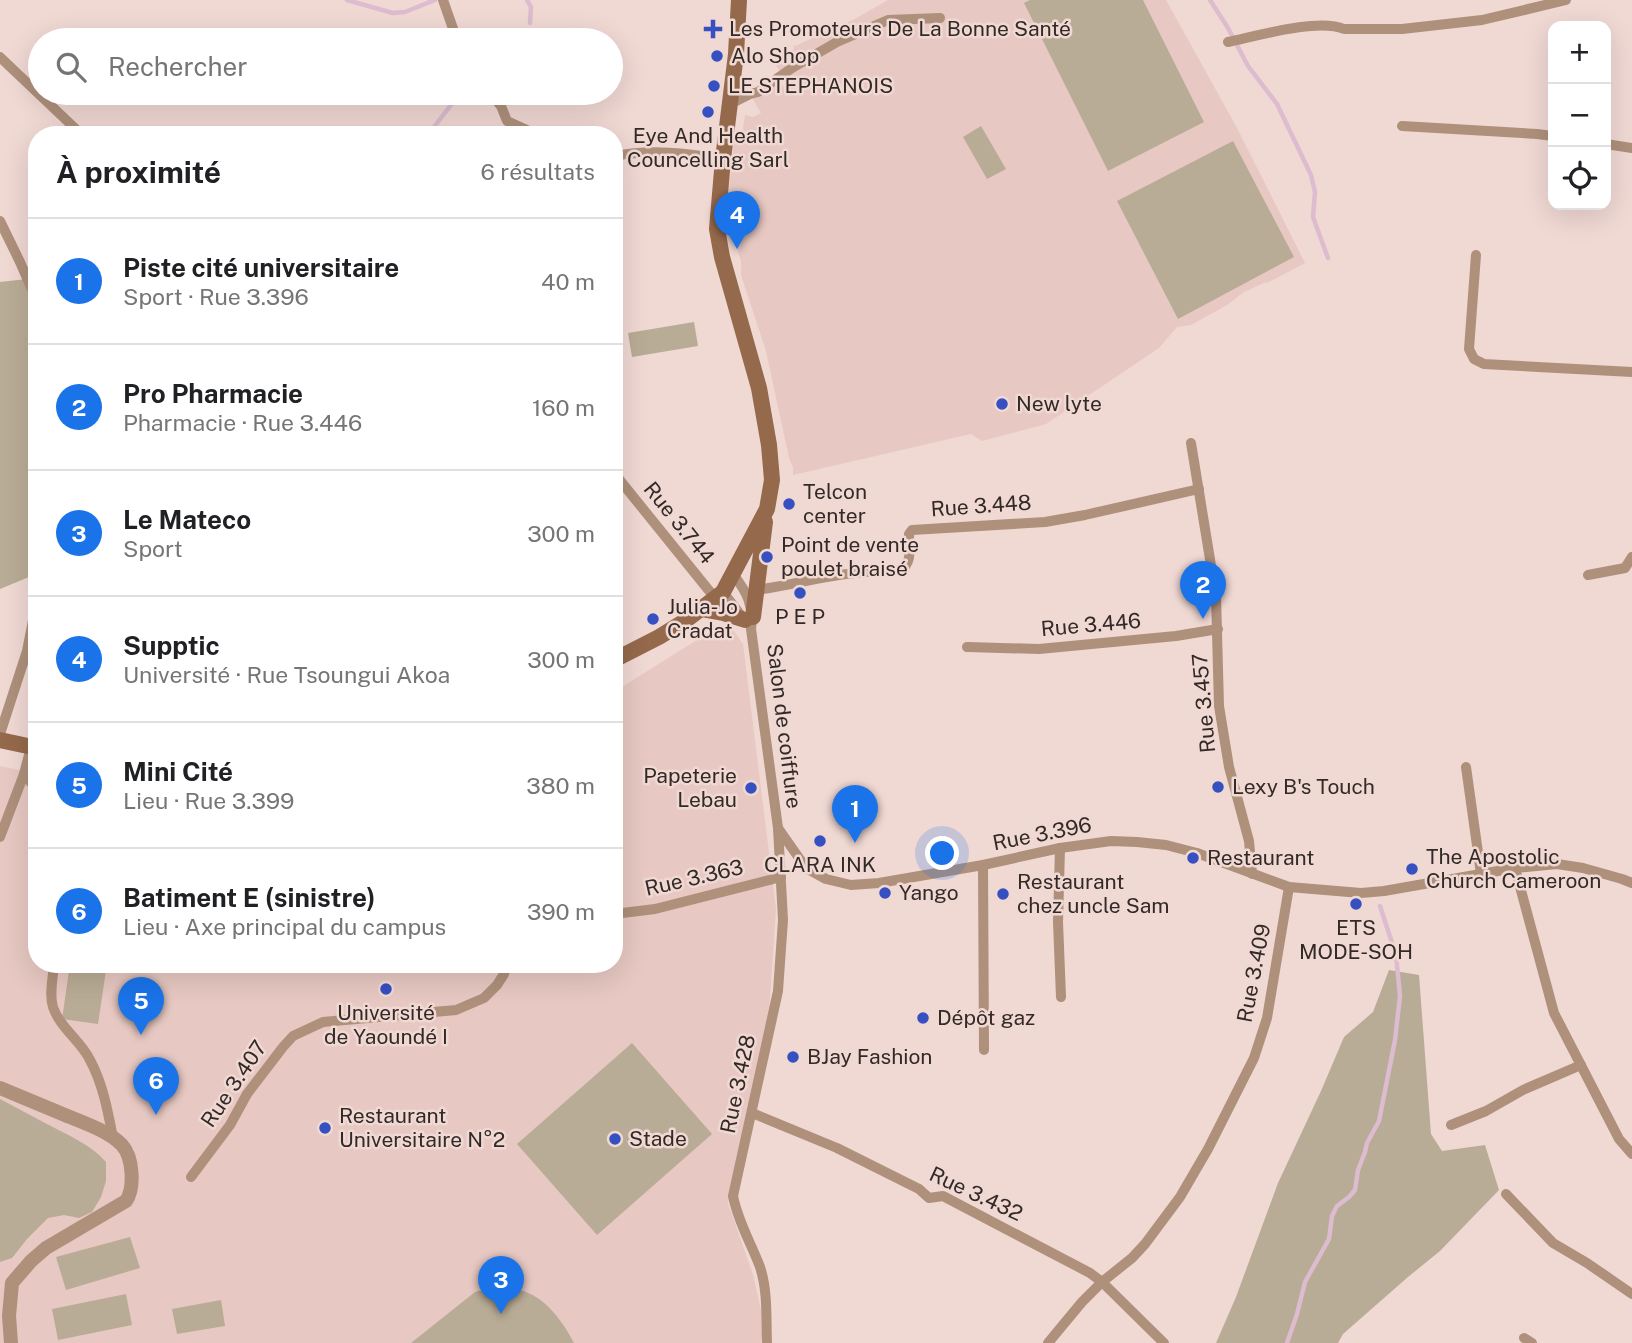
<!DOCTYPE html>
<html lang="fr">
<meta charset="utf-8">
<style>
body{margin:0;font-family:"Public Sans",sans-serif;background:#f2f2f2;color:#202124}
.controls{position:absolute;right:21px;top:21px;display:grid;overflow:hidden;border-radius:14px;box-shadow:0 7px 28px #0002}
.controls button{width:63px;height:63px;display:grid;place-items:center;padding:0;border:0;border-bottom:2px solid #e0e0e0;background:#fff;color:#202124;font:35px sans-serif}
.you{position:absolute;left:943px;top:854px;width:24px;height:24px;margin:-18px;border:5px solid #fff;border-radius:50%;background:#1a73e8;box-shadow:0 0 0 10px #1a73e833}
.badge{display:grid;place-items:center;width:46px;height:46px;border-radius:50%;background:#1a73e8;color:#fff;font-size:23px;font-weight:700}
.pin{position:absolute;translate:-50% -58px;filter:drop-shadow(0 2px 4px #0008)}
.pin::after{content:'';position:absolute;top:37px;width:24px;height:21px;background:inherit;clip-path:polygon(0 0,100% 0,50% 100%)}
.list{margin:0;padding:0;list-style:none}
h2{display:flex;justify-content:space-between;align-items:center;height:91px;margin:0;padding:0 28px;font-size:30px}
h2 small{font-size:23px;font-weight:400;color:#757577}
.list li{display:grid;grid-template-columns:46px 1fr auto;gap:21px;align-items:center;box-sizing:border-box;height:126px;padding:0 28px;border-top:2px solid #e0e0e0}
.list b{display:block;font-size:26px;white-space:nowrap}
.list p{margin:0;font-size:23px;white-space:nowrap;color:#757577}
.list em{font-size:23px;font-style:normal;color:#757577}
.icon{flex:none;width:38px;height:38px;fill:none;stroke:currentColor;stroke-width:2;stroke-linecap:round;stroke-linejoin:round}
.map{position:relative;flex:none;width:1632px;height:1343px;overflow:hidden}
.search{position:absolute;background:#fff;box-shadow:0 7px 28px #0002;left:28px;top:28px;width:595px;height:77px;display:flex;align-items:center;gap:18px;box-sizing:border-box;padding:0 24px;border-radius:38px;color:#757577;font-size:26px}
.panel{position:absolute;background:#fff;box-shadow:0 7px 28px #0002;left:28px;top:126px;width:595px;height:847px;border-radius:28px}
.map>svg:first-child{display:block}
.built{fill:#e7c8c2}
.green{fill:#b9ac96}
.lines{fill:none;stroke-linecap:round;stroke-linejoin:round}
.stream{stroke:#dcbcce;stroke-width:4.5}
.minor{stroke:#ae907b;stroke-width:10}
.tertiary{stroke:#ae907b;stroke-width:14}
.secondary{stroke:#95694b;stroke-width:16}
.poi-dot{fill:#364fc1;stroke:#f0d8d3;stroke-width:2.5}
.labels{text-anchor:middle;stroke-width:5;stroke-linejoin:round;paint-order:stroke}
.poi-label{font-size:21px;fill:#332a28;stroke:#f0d8d3;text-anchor:start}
.street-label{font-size:21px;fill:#332a28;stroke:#f0d8d3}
</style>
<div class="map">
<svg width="1632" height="1343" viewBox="0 0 1632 1343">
<rect width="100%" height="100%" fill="#f0d8d3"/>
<!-- built -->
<g class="built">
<polygon points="888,0 1166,0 1237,128 1305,263 1267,283 1266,282 1244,292 1227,305 1191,325 1177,327 1159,348 1046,424 982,441 971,434 793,475 793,467 789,458 766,351 741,275 741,261 737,248 731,235 728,223 728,200 734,142 741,141 745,115 753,117 761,113 752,98 779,80 789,95 793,93 772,59 794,49 793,45 795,46 853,20"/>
<polygon points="716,628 734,631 743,644 776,909 769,1013 728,1203 753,1275 764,1323 761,1343 0,1343 0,766 37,774 37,964 614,964 614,692"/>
</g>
<!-- green -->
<g class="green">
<polygon points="1030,0 1143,0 1204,122 1108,171 1024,3"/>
<polygon points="981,126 1006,169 987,179 963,137"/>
<polygon points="1233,141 1294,257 1178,319 1117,201"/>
<polygon points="27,279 37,313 37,460 29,577 0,589 0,282"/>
<polygon points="694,322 698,346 632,357 628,333"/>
<polygon points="70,964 107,964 98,1024 62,1019"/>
<polygon points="1389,970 1419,975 1431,1134 1442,1151 1485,1145 1499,1190 1440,1251 1408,1277 1343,1334 1338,1343 1216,1343 1236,1297 1278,1183 1321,1091 1344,1037 1373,1012"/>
<polygon points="632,1043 712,1134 597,1235 517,1144"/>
<path d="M0 1099C15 1107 30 1115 45 1123 67 1135 89 1143 106 1162V1181L101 1197 92 1212 79 1218 64 1215 48 1218 27 1239 12 1258 0 1262Z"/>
<polygon points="130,1237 140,1268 66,1290 56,1257"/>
<path d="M492 1288C499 1289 507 1288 514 1289 542 1292 562 1320 574 1343H411L475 1292Z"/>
<polygon points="126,1294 132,1325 58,1340 52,1309"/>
<polygon points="221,1300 225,1326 177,1334 172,1309"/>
</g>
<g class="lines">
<!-- stream -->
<g class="stream">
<polyline points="347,0 393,13 405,12 435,0"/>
<polyline points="527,0 531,7 530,23"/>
<polyline points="1210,0 1228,28 1248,66 1277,104 1311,175 1315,192 1313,217 1328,258"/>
<polyline points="528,40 529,31"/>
<polyline points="471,93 490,97"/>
<polyline points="428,135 460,93"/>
<polyline points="1287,1343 1297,1314 1305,1282 1329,1239 1332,1216 1337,1206 1349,1197 1355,1190 1358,1170 1365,1152 1367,1143 1379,1121 1395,1040 1400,996 1396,955 1380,906"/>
</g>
<!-- minor -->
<g class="minor">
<polyline points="443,0 457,40"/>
<path d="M1228 42C1257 36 1318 18 1344 29H1402L1482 20 1566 0"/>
<polyline points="0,57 82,135"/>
<polyline points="490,93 501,106 507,121 538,135"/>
<polyline points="730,104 750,94 758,92 792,68 837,42 888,20 940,18"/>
<polyline points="1402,126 1537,134 1553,136"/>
<polyline points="1606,144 1632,148"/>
<path d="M614 156C651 149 687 153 723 159"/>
<polyline points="0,221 20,262 37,301"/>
<polyline points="1476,255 1469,349 1474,359 1484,364 1632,372"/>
<polyline points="1191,443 1216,596 1219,706 1229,767 1249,841 1252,874"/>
<polyline points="614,473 715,598"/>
<path d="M733 574C747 592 754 606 751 629L778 828 783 920 778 991 733 1196C738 1222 751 1243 760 1267 768 1291 766 1319 767 1343"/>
<polyline points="1588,575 1625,568 1632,557"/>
<path d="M755 590C782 587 807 580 833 576 855 572 877 571 900 570 913 564 909 547 909 534L912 530 1045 522 1085 515 1199 489"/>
<polyline points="723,592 743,618"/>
<polyline points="967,647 1039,649 1176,636 1218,629"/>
<polyline points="0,734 27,651 37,600"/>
<polyline points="1466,767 1481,874"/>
<polyline points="24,774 37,790"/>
<polyline points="778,828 806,868 826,879 851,885 879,883 983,865 1060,848 1111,841 1137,842 1166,845 1197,853 1289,887 1361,893 1384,891 1515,868 1557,864 1583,868 1622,879 1632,883"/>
<polyline points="0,837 24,774 31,747"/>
<polyline points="1060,848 1058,922 1061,997"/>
<polyline points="983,865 984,1050"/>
<polyline points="1515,868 1554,1013 1619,1139 1632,1154"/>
<polyline points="614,914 655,909 781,877"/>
<path d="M54 964C53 978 49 994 53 1007 60 1028 81 1041 90 1060 103 1084 108 1112 113 1138"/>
<polyline points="752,1113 837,1148 919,1189 929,1198 943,1196 1090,1273 1102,1282 1164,1343"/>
<polyline points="1451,1125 1486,1111 1523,1090 1581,1065"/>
<polyline points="191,1177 230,1125 247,1094 283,1047 293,1036 323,1022 456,1010 484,998 497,985 504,974 506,964"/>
<polyline points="1506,1194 1553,1243 1587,1263 1632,1294"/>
<polyline points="1524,1338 1532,1343"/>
<polyline points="1048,1343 1082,1302 1102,1282 1132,1258 1145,1244 1180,1197 1208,1149 1254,1058 1267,1018 1289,887"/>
</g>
<!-- tertiary -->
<path class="tertiary" d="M0 1088C22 1097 43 1106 65 1115 82 1122 109 1131 122 1145 133 1157 135 1188 126 1201L46 1248 31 1261 12 1283 9 1316 11 1343"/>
<!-- secondary -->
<g class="secondary">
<polyline points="701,609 723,613 745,620"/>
<polyline points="753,617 765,522"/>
<polyline points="614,660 659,637 685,621 723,592 767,509 772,480 769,445 759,388 722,257 717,229 723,159 736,54 739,0"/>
<polyline points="0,740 37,748"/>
</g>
</g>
<!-- markers -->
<g class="poi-dot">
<path d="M709.5 18.5h7v7h7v7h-7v7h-7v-7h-7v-7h7z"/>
<circle cx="717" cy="56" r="7"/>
<circle cx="714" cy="86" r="7"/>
<circle cx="708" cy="112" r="7"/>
<circle cx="1002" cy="404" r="7"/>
<circle cx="789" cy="504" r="7"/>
<circle cx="767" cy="557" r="7"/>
<circle cx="800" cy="593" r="7"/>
<circle cx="653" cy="619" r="7"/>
<circle cx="1218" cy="787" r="7"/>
<circle cx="751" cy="788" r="7"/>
<circle cx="820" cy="841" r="7"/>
<circle cx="1193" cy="858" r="7"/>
<circle cx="1412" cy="869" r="7"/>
<circle cx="885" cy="893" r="7"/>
<circle cx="1003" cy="894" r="7"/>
<circle cx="1356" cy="904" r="7"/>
<circle cx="386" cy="989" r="7"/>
<circle cx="923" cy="1018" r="7"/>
<circle cx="793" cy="1057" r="7"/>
<circle cx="325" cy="1128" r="7"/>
<circle cx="615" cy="1139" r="7"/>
</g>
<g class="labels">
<!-- poi labels -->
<g class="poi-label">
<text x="729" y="36">Les Promoteurs De La Bonne Santé</text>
<text x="731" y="63">Alo Shop</text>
<text x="728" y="93">LE STEPHANOIS</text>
<text x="708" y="143" text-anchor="middle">Eye And Health<tspan x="708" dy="24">Councelling Sarl</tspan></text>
<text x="1016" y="411">New lyte</text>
<text x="803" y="499">Telcon<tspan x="803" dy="24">center</tspan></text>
<text x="781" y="552">Point de vente<tspan x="781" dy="24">poulet braisé</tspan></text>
<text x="667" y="614">Julia-Jo<tspan x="667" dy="24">Cradat</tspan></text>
<text x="800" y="624" text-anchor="middle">P E P</text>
<text x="737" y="783" text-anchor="end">Papeterie<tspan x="737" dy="24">Lebau</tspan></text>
<text x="1232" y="794">Lexy B's Touch</text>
<text x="1426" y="864">The Apostolic<tspan x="1426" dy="24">Church Cameroon</tspan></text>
<text x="1207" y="865">Restaurant</text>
<text x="820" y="872" text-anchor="middle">CLARA INK</text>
<text x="1017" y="889">Restaurant<tspan x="1017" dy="24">chez uncle Sam</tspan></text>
<text x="899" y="900">Yango</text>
<text x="1356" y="935" text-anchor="middle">ETS<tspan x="1356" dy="24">MODE-SOH</tspan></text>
<text x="386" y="1020" text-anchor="middle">Université<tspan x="386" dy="24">de Yaoundé I</tspan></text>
<text x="937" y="1025">Dépôt gaz</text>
<text x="807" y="1064">BJay Fashion</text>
<text x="339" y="1123">Restaurant<tspan x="339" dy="24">Universitaire N°2</tspan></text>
<text x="629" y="1146">Stade</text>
</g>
<!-- street labels -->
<g class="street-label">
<text transform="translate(981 506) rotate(-4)" y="7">Rue 3.448</text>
<text transform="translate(679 523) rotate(51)" y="7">Rue 3.744</text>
<text transform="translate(1091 625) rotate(-5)" y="7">Rue 3.446</text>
<text transform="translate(1204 703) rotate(-95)" y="7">Rue 3.457</text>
<text transform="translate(784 726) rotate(83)" y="7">Salon de coiffure</text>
<text transform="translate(1042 834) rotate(-11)" y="7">Rue 3.396</text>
<text transform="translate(694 878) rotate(-13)" y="7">Rue 3.363</text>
<text transform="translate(1254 973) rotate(-79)" y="7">Rue 3.409</text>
<text transform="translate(234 1084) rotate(-56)" y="7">Rue 3.407</text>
<text transform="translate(738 1084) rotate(-78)" y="7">Rue 3.428</text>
<text transform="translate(976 1194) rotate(25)" y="7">Rue 3.432</text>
</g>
</g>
</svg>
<div class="controls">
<button>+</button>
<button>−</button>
<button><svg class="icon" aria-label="locate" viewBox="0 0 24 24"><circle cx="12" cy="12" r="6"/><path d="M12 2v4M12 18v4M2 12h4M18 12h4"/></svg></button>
</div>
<div class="you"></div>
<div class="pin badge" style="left:855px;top:843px">1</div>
<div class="pin badge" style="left:1203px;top:619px">2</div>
<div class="pin badge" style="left:501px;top:1314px">3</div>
<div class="pin badge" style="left:737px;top:249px">4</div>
<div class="pin badge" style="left:141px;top:1035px">5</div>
<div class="pin badge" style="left:156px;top:1115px">6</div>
<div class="search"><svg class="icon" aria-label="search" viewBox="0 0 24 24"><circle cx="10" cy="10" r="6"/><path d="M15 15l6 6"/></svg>Rechercher</div>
<section class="panel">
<h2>À proximité<small>6 résultats</small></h2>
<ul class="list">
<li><span class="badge">1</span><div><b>Piste cité universitaire</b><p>Sport · Rue 3.396</p></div><em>40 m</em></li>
<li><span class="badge">2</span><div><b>Pro Pharmacie</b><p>Pharmacie · Rue 3.446</p></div><em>160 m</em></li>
<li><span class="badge">3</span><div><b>Le Mateco</b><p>Sport</p></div><em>300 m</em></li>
<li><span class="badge">4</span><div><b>Supptic</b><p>Université · Rue Tsoungui Akoa</p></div><em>300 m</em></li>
<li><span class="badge">5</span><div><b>Mini Cité</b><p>Lieu · Rue 3.399</p></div><em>380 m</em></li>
<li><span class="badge">6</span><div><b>Batiment E (sinistre)</b><p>Lieu · Axe principal du campus</p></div><em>390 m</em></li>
</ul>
</section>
</div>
